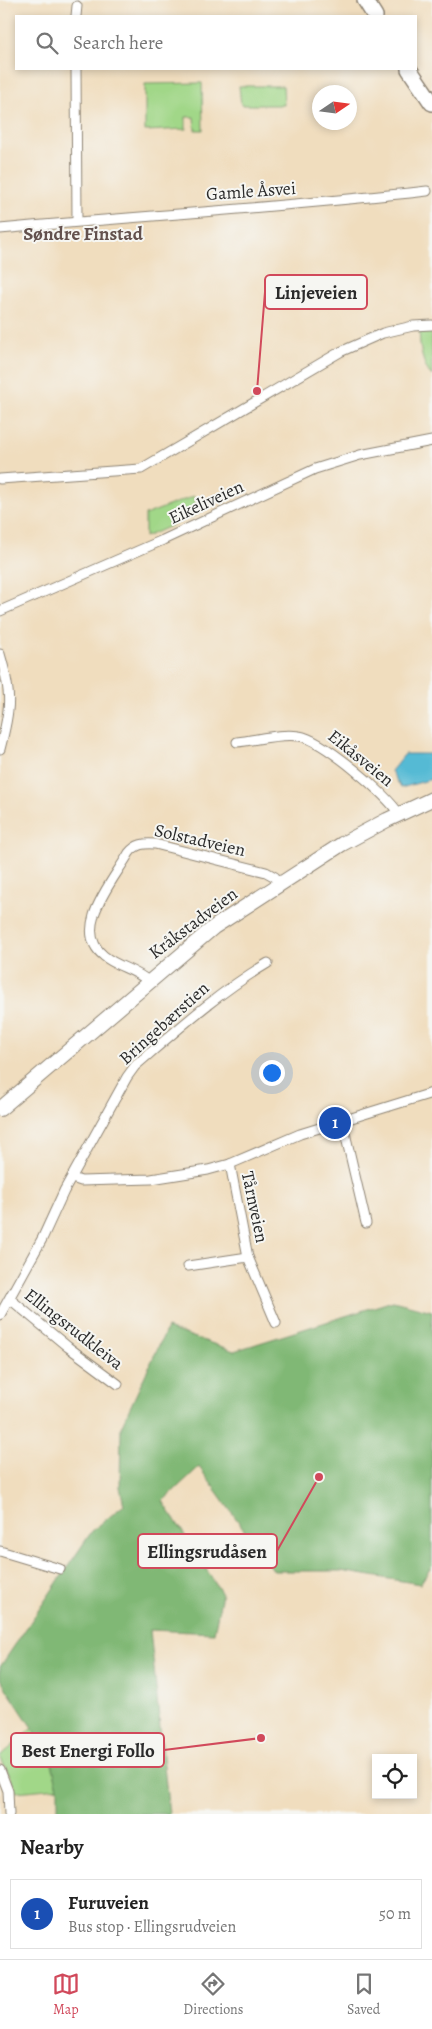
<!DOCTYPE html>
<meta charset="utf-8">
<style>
body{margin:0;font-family:Alegreya,serif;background:#f6f6f6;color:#222}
.controls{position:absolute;right:15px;bottom:15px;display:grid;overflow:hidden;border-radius:0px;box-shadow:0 2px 8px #0003}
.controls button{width:45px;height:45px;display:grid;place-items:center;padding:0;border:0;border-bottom:1px solid #e0e0e0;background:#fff;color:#222;font:25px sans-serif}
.compass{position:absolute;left:312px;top:85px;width:45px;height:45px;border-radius:50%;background:#fff;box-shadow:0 2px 8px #0003;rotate:77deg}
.you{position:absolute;left:271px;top:1072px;width:18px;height:18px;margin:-12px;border:4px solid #fff;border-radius:50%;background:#1a73e8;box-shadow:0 0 0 8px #1a73e833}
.badge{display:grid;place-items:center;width:32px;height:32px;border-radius:50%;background:#d1495b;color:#fff;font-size:16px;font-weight:700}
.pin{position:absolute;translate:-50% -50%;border:2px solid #fff;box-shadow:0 1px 5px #0006}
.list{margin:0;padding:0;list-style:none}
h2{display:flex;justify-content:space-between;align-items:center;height:65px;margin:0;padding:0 20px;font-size:21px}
h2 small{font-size:16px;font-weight:400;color:#767676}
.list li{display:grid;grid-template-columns:32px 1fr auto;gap:15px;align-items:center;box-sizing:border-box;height:70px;margin:0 10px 10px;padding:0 10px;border:1px solid #e0e0e0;border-radius:0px}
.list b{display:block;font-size:19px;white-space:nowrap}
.list p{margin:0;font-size:16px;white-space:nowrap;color:#767676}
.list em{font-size:16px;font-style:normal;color:#767676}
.icon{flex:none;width:28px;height:28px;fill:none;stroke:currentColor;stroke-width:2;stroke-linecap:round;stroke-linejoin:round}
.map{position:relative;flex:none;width:432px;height:1814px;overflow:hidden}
.search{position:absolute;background:#fff;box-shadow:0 2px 8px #0003;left:15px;right:15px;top:15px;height:55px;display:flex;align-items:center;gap:12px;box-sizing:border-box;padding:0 18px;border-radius:0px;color:#767676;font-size:19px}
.sheet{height:145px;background:#fff}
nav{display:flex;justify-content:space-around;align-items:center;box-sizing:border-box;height:70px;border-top:1px solid #e0e0e0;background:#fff;font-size:14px;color:#767676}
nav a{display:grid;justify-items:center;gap:2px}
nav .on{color:#d1495b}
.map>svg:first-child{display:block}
.green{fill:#a1d788;stroke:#66815a}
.forest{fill:#80b874;stroke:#567250}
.water{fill:#55bad4;stroke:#407280}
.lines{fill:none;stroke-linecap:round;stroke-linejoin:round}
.street-casing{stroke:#8e8474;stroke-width:11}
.secondary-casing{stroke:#8e8474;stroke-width:16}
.primary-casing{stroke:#8e8474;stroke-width:18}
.street{stroke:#fff;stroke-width:9}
.secondary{stroke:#fff;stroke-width:14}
.primary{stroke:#fff;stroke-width:15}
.labels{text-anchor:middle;stroke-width:4;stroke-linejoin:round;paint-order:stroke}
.street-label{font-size:18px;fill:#2b2b2b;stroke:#f6f6f2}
.neighbourhood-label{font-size:19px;font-weight:bold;fill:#63514d;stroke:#f6f6f2}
.leader{fill:none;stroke:#d1495b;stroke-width:2}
.callout-dot{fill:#d1495b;stroke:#f6f6f2;stroke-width:2}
.callout{fill:#f6f6f2;stroke:#d1495b;stroke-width:2}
.callout-label{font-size:19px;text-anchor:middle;font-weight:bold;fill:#2b2b2b}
</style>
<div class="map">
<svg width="432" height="1814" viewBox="0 0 432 1814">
<rect width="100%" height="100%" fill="#f6f6f2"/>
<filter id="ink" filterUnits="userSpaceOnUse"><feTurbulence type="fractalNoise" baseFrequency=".02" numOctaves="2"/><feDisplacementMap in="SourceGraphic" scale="10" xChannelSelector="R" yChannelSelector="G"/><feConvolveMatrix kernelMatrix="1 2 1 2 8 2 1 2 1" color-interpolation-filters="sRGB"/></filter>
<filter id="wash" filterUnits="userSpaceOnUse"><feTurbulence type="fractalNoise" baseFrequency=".0096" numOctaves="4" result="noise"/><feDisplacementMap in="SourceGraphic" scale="20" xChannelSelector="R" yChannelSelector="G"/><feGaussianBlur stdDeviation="1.12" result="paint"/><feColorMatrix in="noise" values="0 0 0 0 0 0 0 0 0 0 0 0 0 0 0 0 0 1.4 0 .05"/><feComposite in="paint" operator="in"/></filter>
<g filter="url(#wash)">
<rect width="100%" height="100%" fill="#f0ddbe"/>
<!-- green -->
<g class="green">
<polygon points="202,83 203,130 195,130 194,117 186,117 186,129 145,131 145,84"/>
<polygon points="239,86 283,86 284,105 241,105"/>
<path d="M432 328V376C423 368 418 343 420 331Z"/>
<polygon points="194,496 198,514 145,537 145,515"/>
<polygon points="32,1728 50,1755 58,1788 16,1792 11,1778 0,1757"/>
</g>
<!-- forest -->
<polygon class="forest" points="393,1301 432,1311 432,1566 420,1584 341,1571 274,1571 199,1467 163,1501 222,1594 214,1633 150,1630 169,1814 58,1814 58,1788 50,1755 0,1679 0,1667 92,1531 124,1505 120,1487 121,1427 167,1328 234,1351"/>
<!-- water -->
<polygon class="water" points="405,754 432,754 432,779 401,788 391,771"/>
</g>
<g filter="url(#ink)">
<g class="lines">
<defs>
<g id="street">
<polyline points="76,16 77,6"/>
<polyline points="76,69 77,221"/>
<path d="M0 229C142 216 285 207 427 191"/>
<polyline points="0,479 141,469 340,352 383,333 413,326 432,325"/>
<polyline points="0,611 163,540 315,469 360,455 432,441"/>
<path d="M0 654C12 695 11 707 0 749"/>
<path d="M237 742C257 740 280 733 299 736 322 739 387 794 399 814"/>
<path d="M148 981C135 969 117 967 104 956 70 929 114 880 129 853 136 844 144 843 155 844L266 872 275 877 280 884"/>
<polyline points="342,1120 366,1223"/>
<polyline points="230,1164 248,1257 276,1323"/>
<polyline points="72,1178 81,1181 151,1179 208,1170 230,1164 300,1134 432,1093"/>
<polyline points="188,1266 248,1257"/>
<polyline points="10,1299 68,1347 118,1384"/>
<path d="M0 1315 42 1239 64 1191 127 1077 135 1066C178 1029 219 992 268 963"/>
<polyline points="0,1551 60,1569"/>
<polyline points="0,1770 8,1791 9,1814"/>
</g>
<polyline id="secondary" points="0,1109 214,927 342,844 387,820 432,799"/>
<g id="primary">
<polyline points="365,0 375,16"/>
<polyline points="409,69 432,103"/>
</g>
</defs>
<!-- street casing -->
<use href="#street" class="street-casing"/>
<!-- secondary casing -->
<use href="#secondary" class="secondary-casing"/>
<!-- primary casing -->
<use href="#primary" class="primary-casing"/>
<!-- street -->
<use href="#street" class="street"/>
<!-- secondary -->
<use href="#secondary" class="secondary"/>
<!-- primary -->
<use href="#primary" class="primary"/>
</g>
</g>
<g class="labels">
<!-- street labels -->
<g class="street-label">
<text transform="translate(251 191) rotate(-4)" y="6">Gamle Åsvei</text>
<text transform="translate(206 502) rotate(-25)" y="6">Eikeliveien</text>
<text transform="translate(361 758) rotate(39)" y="6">Eikåsveien</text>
<text transform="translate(200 840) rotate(13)" y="6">Solstadveien</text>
<text transform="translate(193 923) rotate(-37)" y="6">Kråkstadveien</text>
<text transform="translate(164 1023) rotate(-42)" y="6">Bringebærstien</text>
<text transform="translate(255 1207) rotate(78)" y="6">Tårnveien</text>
<text transform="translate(74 1329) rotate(38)" y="6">Ellingsrudkleiva</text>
</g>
<!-- neighbourhood labels -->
<g class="neighbourhood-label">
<text x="83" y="240">Søndre Finstad</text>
</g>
</g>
<!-- callouts -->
<path class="leader" d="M257 391L265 292M319 1477L277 1551M261 1738L164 1750"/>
<g class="callout-dot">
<circle cx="257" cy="391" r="5"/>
<circle cx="319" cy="1477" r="5"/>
<circle cx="261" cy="1738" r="5"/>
</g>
<g class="callout">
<rect x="265" y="275" width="102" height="34" rx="5"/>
<rect x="138" y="1534" width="139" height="34" rx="5"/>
<rect x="11" y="1733" width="153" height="34" rx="5"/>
</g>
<g class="callout-label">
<text x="316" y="299">Linjeveien</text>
<text x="207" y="1558">Ellingsrudåsen</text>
<text x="88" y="1757">Best Energi Follo</text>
</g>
</svg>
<div class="controls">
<button><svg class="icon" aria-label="locate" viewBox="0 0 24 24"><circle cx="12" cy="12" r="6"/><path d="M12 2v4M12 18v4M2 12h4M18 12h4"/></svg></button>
</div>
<svg class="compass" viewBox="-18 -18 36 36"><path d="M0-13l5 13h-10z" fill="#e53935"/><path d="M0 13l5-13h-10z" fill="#767676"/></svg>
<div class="you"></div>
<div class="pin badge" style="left:335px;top:1123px;background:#1a4fb4">1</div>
<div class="search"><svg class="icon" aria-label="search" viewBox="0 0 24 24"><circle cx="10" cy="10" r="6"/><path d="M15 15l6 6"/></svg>Search here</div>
</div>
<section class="sheet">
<h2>Nearby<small></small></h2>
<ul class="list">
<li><span class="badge" style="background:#1a4fb4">1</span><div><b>Furuveien</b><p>Bus stop · Ellingsrudveien</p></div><em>50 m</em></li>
</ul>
</section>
<nav>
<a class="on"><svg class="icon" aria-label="map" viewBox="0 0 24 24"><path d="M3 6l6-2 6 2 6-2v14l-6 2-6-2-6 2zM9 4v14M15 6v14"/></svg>Map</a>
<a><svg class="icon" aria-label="directions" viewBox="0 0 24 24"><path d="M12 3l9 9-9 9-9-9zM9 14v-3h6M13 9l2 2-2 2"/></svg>Directions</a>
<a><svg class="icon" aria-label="saved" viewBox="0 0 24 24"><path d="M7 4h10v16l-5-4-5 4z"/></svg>Saved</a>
</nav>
